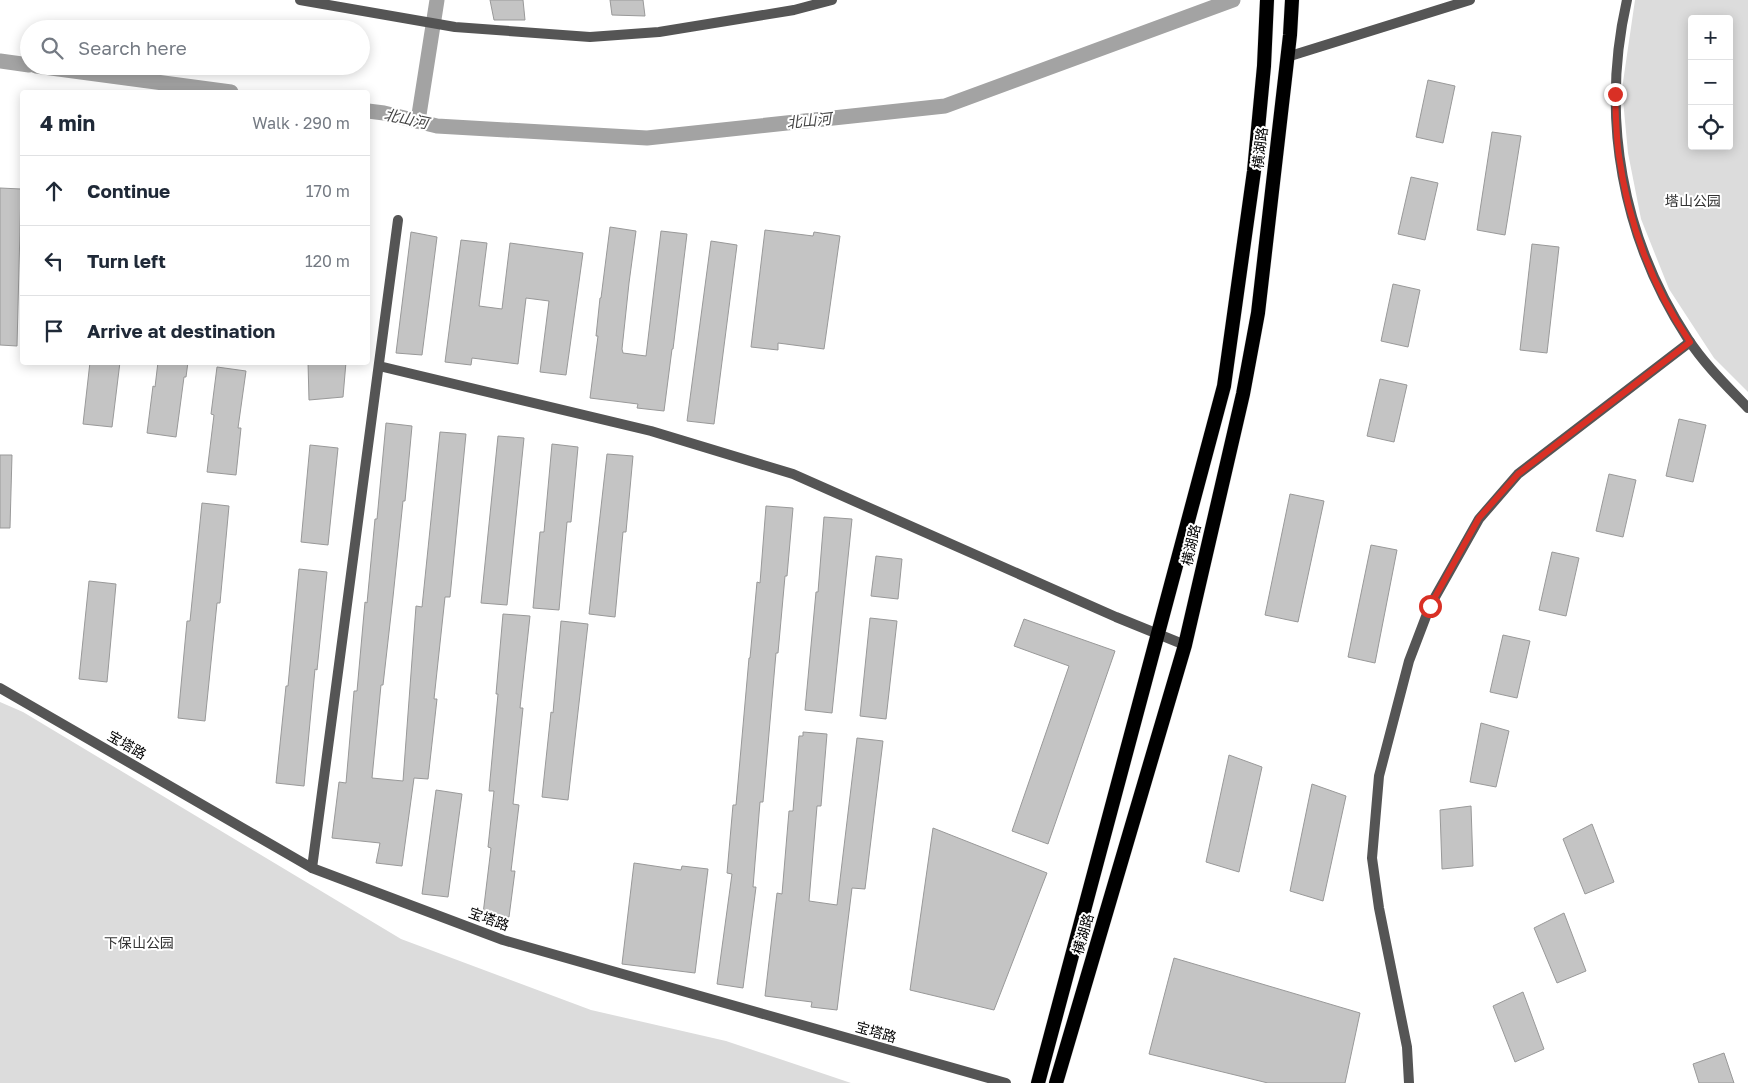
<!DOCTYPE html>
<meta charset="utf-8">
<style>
body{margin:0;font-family:"Golos Text","Noto Sans SC",sans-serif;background:#f6f6f7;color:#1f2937}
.controls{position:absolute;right:15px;top:15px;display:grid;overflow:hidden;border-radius:5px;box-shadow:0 2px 12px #0003}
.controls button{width:45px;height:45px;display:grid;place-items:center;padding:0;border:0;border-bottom:1px solid #e0e1e3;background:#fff;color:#1f2937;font:25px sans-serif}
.stop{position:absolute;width:15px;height:15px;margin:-11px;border:4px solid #d93025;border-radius:50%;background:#fff}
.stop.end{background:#d93025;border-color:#fff;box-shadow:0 1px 5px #0008}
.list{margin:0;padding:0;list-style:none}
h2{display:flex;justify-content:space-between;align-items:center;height:65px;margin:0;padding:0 20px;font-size:21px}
h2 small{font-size:16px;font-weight:400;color:#747a83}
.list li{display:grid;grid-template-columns:32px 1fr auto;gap:15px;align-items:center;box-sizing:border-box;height:70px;padding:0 20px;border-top:1px solid #e0e1e3}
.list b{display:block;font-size:19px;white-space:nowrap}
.list em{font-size:16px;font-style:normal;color:#747a83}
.icon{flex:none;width:28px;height:28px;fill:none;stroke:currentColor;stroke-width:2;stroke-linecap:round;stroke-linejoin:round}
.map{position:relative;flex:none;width:1748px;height:1083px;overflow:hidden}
.search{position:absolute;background:#fff;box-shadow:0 2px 12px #0003;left:20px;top:20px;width:350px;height:55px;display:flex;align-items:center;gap:12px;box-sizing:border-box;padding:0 18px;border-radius:28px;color:#747a83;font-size:19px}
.panel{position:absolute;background:#fff;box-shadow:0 2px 12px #0003;left:20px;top:90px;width:350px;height:275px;border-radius:5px}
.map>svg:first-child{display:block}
.green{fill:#dcdcdc;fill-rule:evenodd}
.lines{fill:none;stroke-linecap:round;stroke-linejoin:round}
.canal{stroke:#a3a3a3;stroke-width:15}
.building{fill:#c4c4c4;stroke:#999}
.trunk-casing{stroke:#dbdbdb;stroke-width:15}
.minor{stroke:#555;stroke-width:10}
.tertiary{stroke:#555;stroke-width:10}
.trunk{stroke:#000;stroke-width:14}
.route{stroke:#d93025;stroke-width:6}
.labels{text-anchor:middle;stroke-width:4;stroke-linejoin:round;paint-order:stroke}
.street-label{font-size:14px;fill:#000;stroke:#fff}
.park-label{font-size:14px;fill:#333;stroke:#fff}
.water-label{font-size:15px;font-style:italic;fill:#444;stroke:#fff}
</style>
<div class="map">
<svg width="1748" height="1083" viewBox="0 0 1748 1083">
<rect width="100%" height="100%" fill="#fff"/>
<!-- green -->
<g class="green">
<path d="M1635 0H1748V392L1714 358 1669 289 1641 219 1628 153 1622 89ZM1692 19H1729V146H1692Z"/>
<polygon points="0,702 23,712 401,939 591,1010 726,1041 851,1083 0,1083"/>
</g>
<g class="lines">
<!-- canal -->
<g class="canal">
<polyline points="0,61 29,65"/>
<polyline points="36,66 231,92"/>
<polyline points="368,111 384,113 437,126 647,138 945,106 1233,0"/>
<polyline points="418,121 437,0"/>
</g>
</g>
<!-- building -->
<g class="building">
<polygon points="490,0 523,0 525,20 494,20"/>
<polygon points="610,0 643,0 645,16 612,15"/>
<polygon points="1428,80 1455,86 1443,143 1416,137"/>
<polygon points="1492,132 1521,136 1505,235 1477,230"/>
<polygon points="1411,177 1438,183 1425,240 1398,234"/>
<polygon points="0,188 21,189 17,346 0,345"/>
<polygon points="610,227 636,231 629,283 622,349 623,353 646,356 661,231 687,234 673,349 672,349 664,411 637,408 638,404 590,398 598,336 596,336 600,298 601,298"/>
<polygon points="765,230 813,236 814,232 840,236 824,349 778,343 778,350 751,347"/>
<polygon points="411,232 437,237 422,355 396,353"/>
<polygon points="461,240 487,243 479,306 502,309 510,243 583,253 566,375 540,372 549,301 526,298 518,364 472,358 471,365 445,362"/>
<polygon points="711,241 737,245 714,424 687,421"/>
<polygon points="1532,244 1559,247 1547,353 1520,350"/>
<polygon points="1393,284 1420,290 1408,347 1381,341"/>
<polygon points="90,362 120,362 112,427 83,424"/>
<polygon points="158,362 188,362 186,377 184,377 176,437 147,433 153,386 155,387"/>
<polygon points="308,362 346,362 343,397 309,400"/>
<polygon points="217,367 246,371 238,428 241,428 236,475 207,472 214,415 211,414"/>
<polygon points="1380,379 1407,385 1394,442 1367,436"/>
<polygon points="1679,419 1706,425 1693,482 1666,476"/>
<polygon points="386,423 412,426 405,501 403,501 393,597 383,685 381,685 372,778 403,781 416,606 422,607 440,432 466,434 450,597 445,597 434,699 437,699 428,779 414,778 402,866 376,863 380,843 332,838 339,782 346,783 354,691 357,691 365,602 367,603 375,519 377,519"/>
<polygon points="498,436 524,438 507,605 481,603"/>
<polygon points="552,444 578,447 571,522 567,522 559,610 533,608 540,532 544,532"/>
<polygon points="310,445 338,448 328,545 301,542"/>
<polygon points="607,454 633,456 626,532 623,532 615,617 589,614"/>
<polygon points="0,455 12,455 10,528 0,528"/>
<polygon points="1609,474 1636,480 1623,537 1596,531"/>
<polygon points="1290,494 1324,501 1298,622 1265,615"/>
<polygon points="202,503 229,506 220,603 217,603 205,721 178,718 187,621 190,621"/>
<polygon points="766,506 793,508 787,576 785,576 778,653 776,653 763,802 760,802 753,887 756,887 743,988 717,984 732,874 727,873 733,805 736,805 749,658 750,658 757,582 760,583"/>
<polygon points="824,517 852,519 832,713 805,710 816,592 818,592"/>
<polygon points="1371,545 1397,550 1375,663 1348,657"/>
<polygon points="1552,552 1579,558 1566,616 1539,610"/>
<polygon points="876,556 902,559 898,599 871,596"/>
<polygon points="299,569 327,572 317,670 315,669 304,786 276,783 286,686 288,686"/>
<polygon points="89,581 116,584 107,682 79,679"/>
<polygon points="503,614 530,616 520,708 523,708 513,804 519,805 511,871 515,871 509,917 483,914 491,848 488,847 494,791 489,791 498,694 496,694"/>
<polygon points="870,618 897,621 886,719 860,716"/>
<polygon points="1024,619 1115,651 1048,844 1012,831 1069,666 1014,646"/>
<polygon points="561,621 588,624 568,800 542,797 551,712 553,713"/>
<polygon points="1503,635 1530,641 1517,698 1490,692"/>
<polygon points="1481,723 1509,731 1496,787 1470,782"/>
<polygon points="803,732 827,734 821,806 817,806 809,901 837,905 857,738 883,741 865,889 852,888 837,1010 811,1007 812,1002 765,996 777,893 782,894 789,811 793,811 799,736 803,736"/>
<polygon points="1229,755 1262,767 1239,872 1206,862"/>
<polygon points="1312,784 1346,796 1323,901 1290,891"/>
<polygon points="436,790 462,794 448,897 422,894"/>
<polygon points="1471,806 1473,866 1442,869 1440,810"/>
<polygon points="1592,824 1614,882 1585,894 1563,839"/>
<polygon points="933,828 1047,873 994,1010 910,990"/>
<polygon points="634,863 681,870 682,866 708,869 695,973 622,964"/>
<polygon points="1564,913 1586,971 1557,983 1534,928"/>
<polygon points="1174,958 1360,1013 1345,1083 1268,1083 1149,1054"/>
<polygon points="1523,992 1544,1049 1515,1062 1493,1006"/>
<polygon points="1724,1053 1734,1083 1699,1083 1693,1064"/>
</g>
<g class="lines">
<defs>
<g id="trunk">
<polyline points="1038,1083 1224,386 1254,171 1264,66 1267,0"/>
<polyline points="1056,1083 1185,645 1243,394 1258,313 1290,35 1292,0"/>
</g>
</defs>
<!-- trunk casing -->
<use href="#trunk" class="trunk-casing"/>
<!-- minor -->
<g class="minor">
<polyline points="300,0 455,27 590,37 659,32 794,10 832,0"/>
<polyline points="1287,57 1470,0"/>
<polyline points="379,366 651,431 793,474 1116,617 1185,645"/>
<polyline points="312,868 398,220"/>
<polyline points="1409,1083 1407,1047 1379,908 1372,858 1379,776 1409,661 1430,606 1479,519 1518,474 1690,342"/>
</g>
<!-- tertiary -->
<g class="tertiary">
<path d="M1627 0C1600 118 1622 238 1688 339 1705 365 1727 386 1748 408"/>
<polyline points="0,688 312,868 503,940 1006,1083"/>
</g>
<!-- trunk -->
<use href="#trunk" class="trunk"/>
</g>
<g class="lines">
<!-- route -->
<path class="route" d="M1430 606 1479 518 1518 474 1690 342C1652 287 1628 222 1619 156 1616 136 1616 115 1615 94"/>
</g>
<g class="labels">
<!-- street labels -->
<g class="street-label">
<text transform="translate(1260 148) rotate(-83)" y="5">横湖路</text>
<text transform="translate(1191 545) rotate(-77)" y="5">横湖路</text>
<text transform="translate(127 745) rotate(30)" y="5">宝塔路</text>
<text transform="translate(489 919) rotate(20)" y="5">宝塔路</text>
<text transform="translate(1083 934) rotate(-74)" y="5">横湖路</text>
<text transform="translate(876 1032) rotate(16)" y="5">宝塔路</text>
</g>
<!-- park labels -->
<g class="park-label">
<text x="1693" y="206">塔山公园</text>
<text x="139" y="948">下保山公园</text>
</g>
<!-- water labels -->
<g class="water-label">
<text transform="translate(406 119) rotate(12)" y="5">北山河</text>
<text transform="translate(809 121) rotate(-6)" y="5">北山河</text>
</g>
</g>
</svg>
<div class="controls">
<button>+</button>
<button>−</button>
<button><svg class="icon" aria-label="locate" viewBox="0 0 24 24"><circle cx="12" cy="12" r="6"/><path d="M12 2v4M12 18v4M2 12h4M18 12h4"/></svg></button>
</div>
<div class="stop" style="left:1430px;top:606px"></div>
<div class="stop end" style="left:1615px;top:94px"></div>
<div class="search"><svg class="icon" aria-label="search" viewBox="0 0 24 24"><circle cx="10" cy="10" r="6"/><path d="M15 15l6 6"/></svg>Search here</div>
<section class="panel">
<h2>4 min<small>Walk · 290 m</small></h2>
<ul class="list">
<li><svg class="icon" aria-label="ahead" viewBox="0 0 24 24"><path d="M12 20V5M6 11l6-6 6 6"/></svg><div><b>Continue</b></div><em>170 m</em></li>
<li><svg class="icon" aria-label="left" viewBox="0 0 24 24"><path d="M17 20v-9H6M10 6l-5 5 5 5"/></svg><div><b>Turn left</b></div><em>120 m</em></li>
<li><svg class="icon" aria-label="arrive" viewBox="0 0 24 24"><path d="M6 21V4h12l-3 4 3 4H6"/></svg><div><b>Arrive at destination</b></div></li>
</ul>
</section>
</div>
